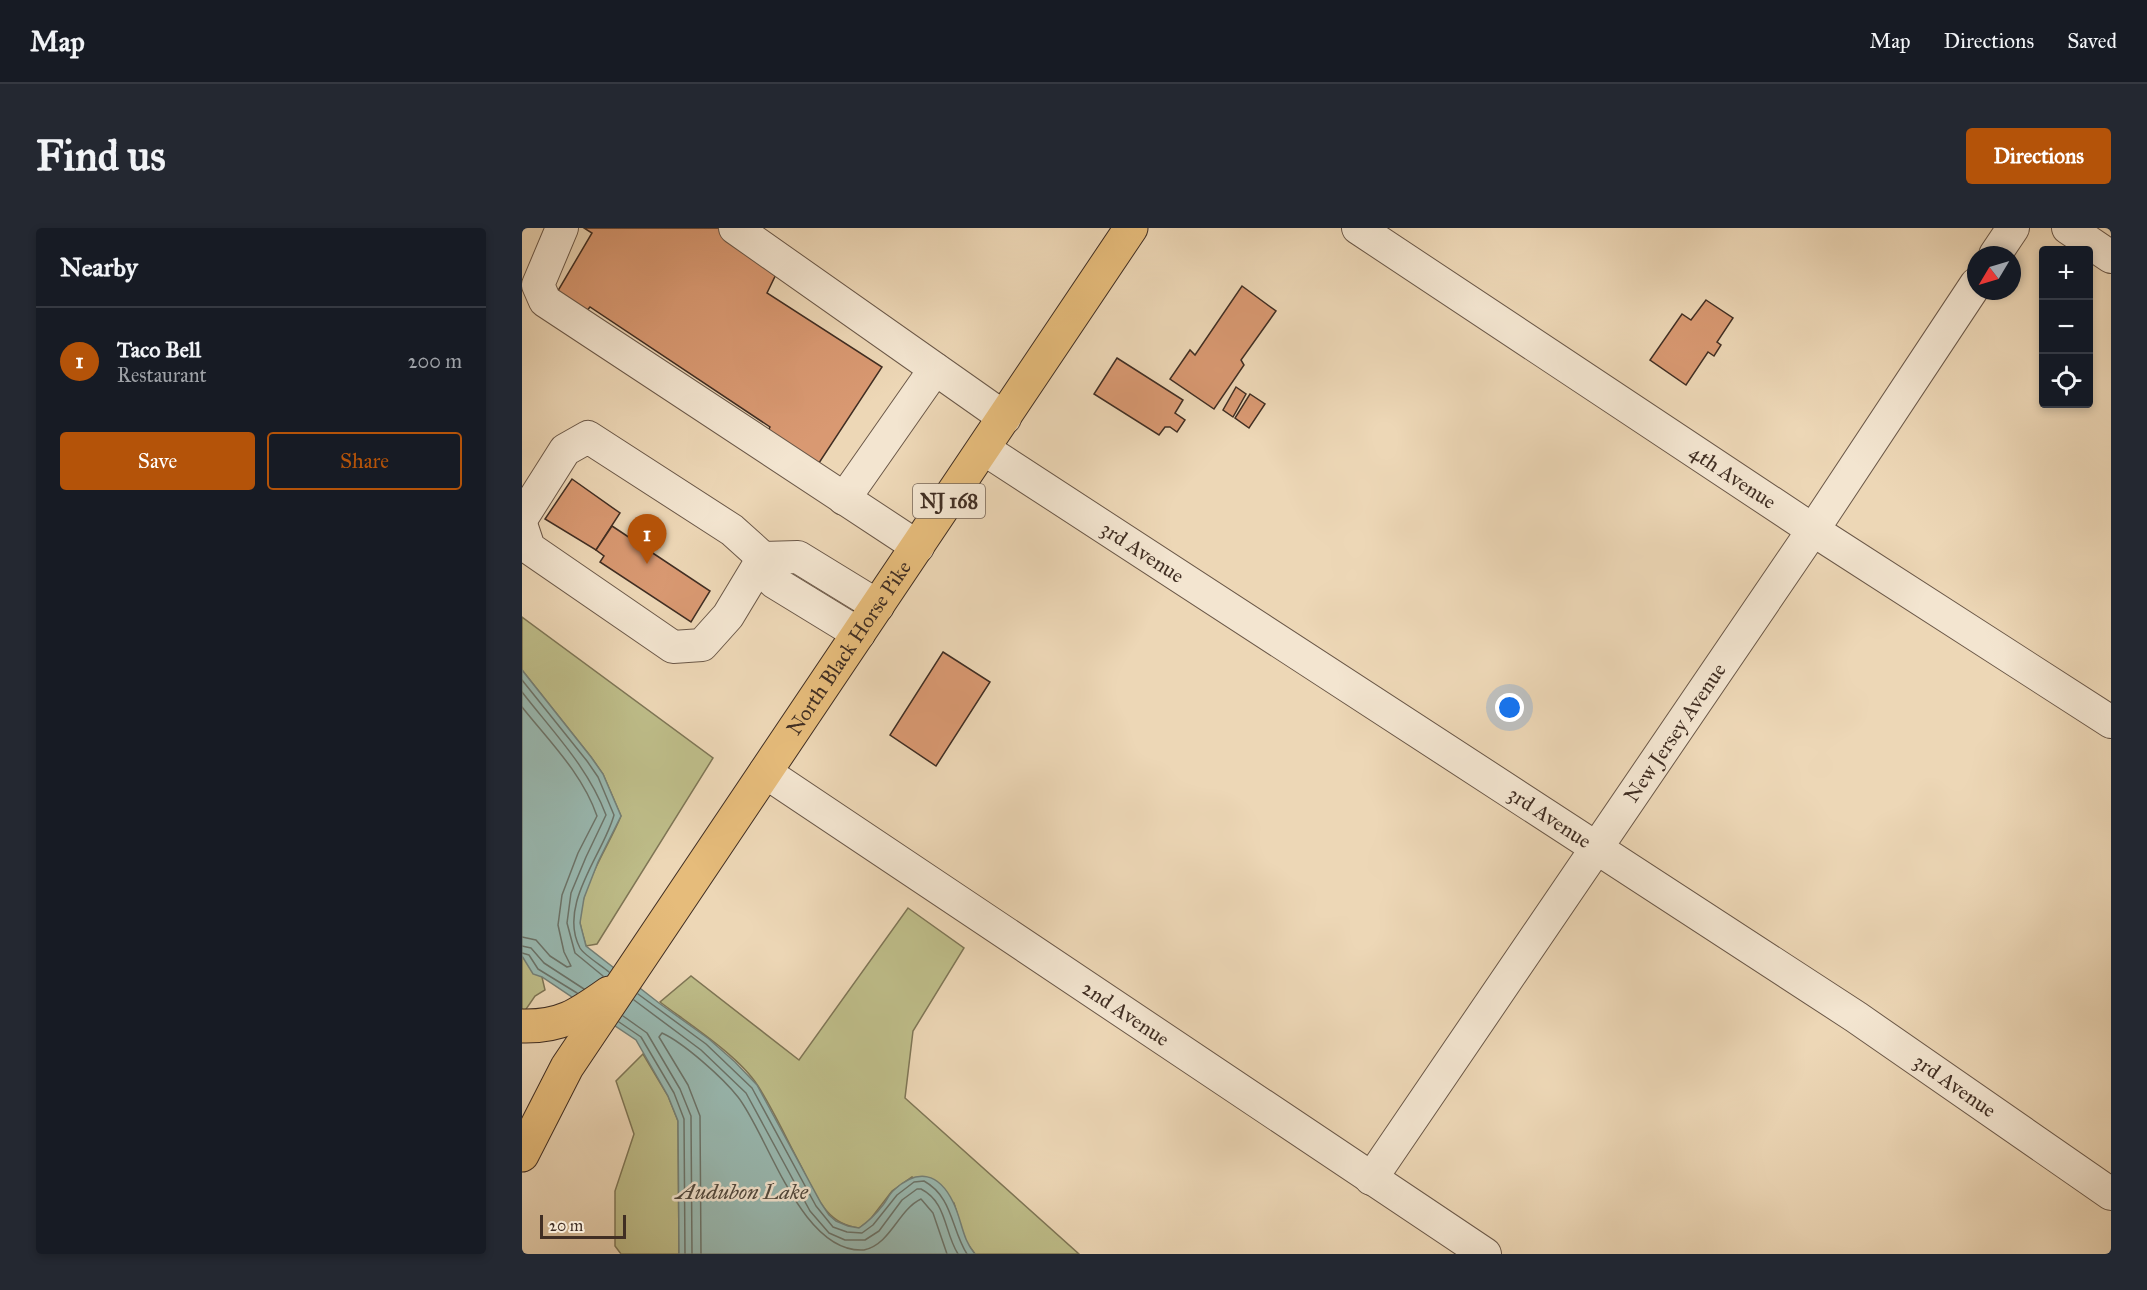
<!DOCTYPE html>
<meta charset="utf-8">
<style>
body{margin:0;font-family:"IM FELL Great Primer",serif;background:#242831;color:#f1f3f6}
.controls{position:absolute;right:18px;top:18px;display:grid;overflow:hidden;border-radius:6px;box-shadow:0 3px 9px #0003}
.controls button{width:54px;height:54px;display:grid;place-items:center;padding:0;border:0;border-bottom:2px solid #363941;background:#171b24;color:#f1f3f6;font:30px sans-serif}
.compass{position:absolute;left:1445px;top:18px;width:54px;height:54px;border-radius:50%;background:#171b24;box-shadow:0 3px 9px #0003;rotate:232deg}
.scale{position:absolute;left:18px;bottom:15px;width:86px;box-sizing:border-box;padding-left:6px;border:3px solid #402e23;border-top:0;font-size:16px;line-height:21px;white-space:nowrap;color:#402e23;-webkit-text-stroke:4px #f3e5d0;paint-order:stroke}
.you{position:absolute;left:988px;top:480px;width:21px;height:21px;margin:-15px;border:4px solid #fff;border-radius:50%;background:#1a73e8;box-shadow:0 0 0 9px #1a73e833}
.badge{display:grid;place-items:center;width:39px;height:39px;border-radius:50%;background:#b45309;color:#fff;font-size:20px;font-weight:700}
.pin{position:absolute;translate:-50% -50px;filter:drop-shadow(0 2px 3px #0008)}
.pin::after{content:'';position:absolute;top:32px;width:21px;height:18px;background:inherit;clip-path:polygon(0 0,100% 0,50% 100%)}
.list{margin:0;padding:0;list-style:none}
h2{display:flex;justify-content:space-between;align-items:center;height:78px;margin:0;padding:0 24px;font-size:26px}
h2 small{font-size:20px;font-weight:400;color:#9ea1a6}
.list li{display:grid;grid-template-columns:39px 1fr auto;gap:18px;align-items:center;box-sizing:border-box;height:108px;padding:0 24px;border-top:2px solid #363941}
.list b{display:block;font-size:22px;white-space:nowrap}
.list p{margin:0;font-size:20px;white-space:nowrap;color:#9ea1a6}
.list em{font-size:20px;font-style:normal;color:#9ea1a6}
.actions{display:flex;gap:12px;padding:18px 24px}
.actions a{flex:1;padding:14px 0;border:2px solid #b45309;border-radius:6px;text-align:center;font-size:21px;color:#b45309}
.actions .main{background:#b45309;color:#fff}
.icon{flex:none;width:33px;height:33px;fill:none;stroke:currentColor;stroke-width:2;stroke-linecap:round;stroke-linejoin:round}
.map{position:relative;flex:none;width:1589px;height:1026px;overflow:hidden;border-radius:6px}
header{display:flex;align-items:center;gap:36px;box-sizing:border-box;height:84px;padding:0 30px;background:#171b24;border-bottom:2px solid #363941}
header strong{font-size:28px}
nav{display:flex;gap:33px;margin-inline-start:auto;font-size:21px}
.intro{display:flex;align-items:center;justify-content:space-between;box-sizing:border-box;height:144px;padding:0 36px}
h1{margin:0;font-size:42px}
.button{padding:15px 27px;border-radius:6px;background:#b45309;color:#fff;font-size:21px;font-weight:700}
main{display:flex;gap:36px;padding:0 36px}
aside{flex:1;background:#171b24;border-radius:6px;box-shadow:0 3px 9px #0003}
.map>svg:first-child{display:block}
.green{fill:#bebd89;stroke:#7f7656;stroke-width:1.5}
.water{fill:#99b9b1;stroke:#758178;stroke-width:1.5}
.lines{fill:none;stroke-linecap:round;stroke-linejoin:round}
.shore{stroke:#6c746a;stroke-width:1.5}
.building{fill:#d99972;stroke:#402e23;stroke-width:1.5}
.minor-casing{stroke:#6b5848;stroke-width:34}
.major-casing{stroke:#402e23;stroke-width:35}
.minor{stroke:#f3e5d0;stroke-width:32}
.major{stroke:#e6bc7b;stroke-width:33}
.labels{text-anchor:middle;stroke-width:5;stroke-linejoin:round;paint-order:stroke}
.shield{fill:#f3e5d0;stroke:#766557;stroke-width:1.5}
.shield-label{font-size:20px;font-weight:bold;fill:#402e23}
.street-label{font-size:21px;fill:#402e23;stroke:#f3e5d0}
.water-label{font-size:22px;font-style:italic;fill:#524a3f;stroke:#f3e5d0}
</style>
<header>
<strong>Map</strong>
<nav><a>Map</a><a>Directions</a><a>Saved</a></nav>
</header>
<div class="intro"><h1>Find us</h1><a class="button">Directions</a></div>
<main>
<aside>
<h2>Nearby<small></small></h2>
<ul class="list">
<li><span class="badge">1</span><div><b>Taco Bell</b><p>Restaurant</p></div><em>200 m</em></li>
</ul>
<div class="actions"><a class="main">Save</a><a>Share</a></div>
</aside>
<div class="map">
<svg width="1589" height="1026" viewBox="0 0 1589 1026">
<rect width="100%" height="100%" fill="#edd7b6"/>
<filter id="stains"><feTurbulence type="fractalNoise" baseFrequency=".00333" numOctaves="4"/><feColorMatrix values="0 0 0 0 .2 0 0 0 0 .09 0 0 0 0 .02 0 0 0 .5 -.17"/></filter>
<radialGradient id="worn" r=".72"><stop offset=".6" stop-color="#630" stop-opacity="0"/><stop offset="1" stop-color="#630" stop-opacity=".3"/></radialGradient>
<!-- green -->
<g class="green">
<path d="M0 389 191 530 75 716 64 718C62 710 59 702 58 694 58 659 86 620 99 588L81 546 69 529 0 442Z"/>
<path d="M386 680 442 720 391 803 383 870 557 1026H453L443 1012 432 975 390 949 370 963 347 993 337 1000C302 996 293 964 278 936 264 910 252 883 236 858 217 828 167 796 138 774L169 748 277 832Z"/>
<polygon points="0,728 20,749 23,762 13,768 0,787"/>
<polygon points="121,826 146,868 156,893 157,1026 99,1026 93,1018 93,963 112,906 94,853"/>
</g>
<!-- water -->
<path class="water" d="M0 442 69 529 81 546 99 588 76 634 62 670 58 695 64 718 137 775 187 811 213 834 235 857 299 975 307 987 314 993 326 998 337 1000C347 993 354 986 361 977 365 972 367 966 372 962 396 940 417 945 431 974 440 992 440 1011 453 1026H157L156 893 146 868 114 812 20 749 11 746 0 728Z"/>
<g class="lines">
<!-- shore -->
<g class="shore">
<path d="M0 452 65 533 76 549 92 587C82 625 35 677 58 720 62 727 80 738 87 744"/>
<path d="M0 464C31 504 66 539 84 587L64 629 49 665 45 695 53 725 81 748"/>
<path d="M0 479C27 513 60 545 75 588L56 625 40 667 36 697 42 724 49 738 45 739 28 728 14 712 0 709"/>
<polyline points="0,718 9,720 22,735 62,761"/>
<polyline points="0,725 7,727 16,741 55,765"/>
<path d="M116 766 184 816 230 860 294 978 311 999 325 1004 340 1005 351 997 375 967 392 954 402 953C431 969 429 1001 445 1026"/>
<path d="M112 772 179 822 224 865 288 983 307 1005 323 1012H343L357 1003 380 972 395 961H399C425 974 422 1004 436 1026"/>
<polyline points="101,788 125,805 158,861 169,888 170,1026"/>
<polyline points="97,794 119,809 152,865 162,891 163,1026"/>
<path d="M179 1026 178 888 166 857 137 809 140 805C162 815 201 850 216 869 246 907 279 1026 342 1022 369 1016 376 982 399 971L411 985 425 1026"/>
</g>
</g>
<!-- building -->
<g class="building">
<polygon points="62,0 204,0 259,36 245,65 360,139 295,238 245,205 248,199 68,79 63,85 34,66 70,5"/>
<polygon points="720,58 754,83 719,132 722,137 692,181 648,151 668,122 673,127"/>
<polygon points="1184,72 1211,90 1195,114 1199,117 1192,128 1186,124 1164,157 1128,132 1160,86 1169,92"/>
<polygon points="595,130 661,172 653,185 663,192 655,204 648,199 643,199 637,207 572,166"/>
<polygon points="714,159 724,166 711,189 701,182"/>
<polygon points="728,166 743,176 727,200 713,190"/>
<polygon points="50,251 98,285 74,322 23,291"/>
<polygon points="90,298 188,363 169,394 78,334 82,328 74,322"/>
<polygon points="421,424 468,454 414,538 368,507"/>
</g>
<g class="lines">
<defs>
<g id="minor">
<polyline points="40,0 16,57 23,73 396,319"/>
<polyline points="213,0 483,190"/>
<path id="s1" d="M836 0 1291 302 1589 494"/>
<polyline points="1546,0 1589,29"/>
<polyline points="1473,27 1491,0"/>
<path id="s2" d="M462 221 1334 789 1589 966"/>
<polyline points="322,271 413,141"/>
<polyline points="0,290 43,222 66,209 210,302 241,330 252,354 337,406"/>
<polyline points="0,299 7,320 151,419 180,417 206,388 241,330"/>
<polyline points="241,330 276,329 356,378"/>
<path id="s3" d="M243 544 963 1026"/>
<path id="s4" d="M849 951 1291 302 1454 56"/>
</g>
<g id="major">
<path d="M0 798C39 799 56 787 87 765"/>
<path id="s5" d="M0 927 45 839 609 0"/>
</g>
</defs>
<!-- minor casing -->
<use href="#minor" class="minor-casing"/>
<!-- major casing -->
<use href="#major" class="major-casing"/>
<!-- minor -->
<use href="#minor" class="minor"/>
<!-- major -->
<use href="#major" class="major"/>
</g>
<g class="labels">
<!-- shield labels -->
<rect class="shield" x="391" y="256" width="72" height="34" rx="4.5"/>
<g class="shield-label">
<text x="427" y="280">NJ 168</text>
</g>
<!-- street labels -->
<g class="street-label">
<text dy="7" stroke="none"><textPath href="#s1" startOffset="450">4th Avenue</textPath></text>
<text dy="7" stroke="none"><textPath href="#s2" startOffset="189">3rd Avenue</textPath></text>
<text dy="7" stroke="none"><textPath href="#s5" startOffset="604">North Black Horse Pike</textPath></text>
<text dy="7" stroke="none"><textPath href="#s4" startOffset="540">New Jersey Avenue</textPath></text>
<text dy="7" stroke="none"><textPath href="#s2" startOffset="675">3rd Avenue</textPath></text>
<text dy="7" stroke="none"><textPath href="#s3" startOffset="434">2nd Avenue</textPath></text>
<text dy="7" stroke="none"><textPath href="#s2" startOffset="1161">3rd Avenue</textPath></text>
</g>
<!-- water labels -->
<g class="water-label">
<text x="220" y="971">Audubon Lake</text>
</g>
</g>
<rect width="100%" height="100%" filter="url(#stains)"/>
<rect width="100%" height="100%" fill="url(#worn)"/>
</svg>
<div class="controls">
<button>+</button>
<button>−</button>
<button><svg class="icon" aria-label="locate" viewBox="0 0 24 24"><circle cx="12" cy="12" r="6"/><path d="M12 2v4M12 18v4M2 12h4M18 12h4"/></svg></button>
</div>
<svg class="compass" viewBox="-18 -18 36 36"><path d="M0-13l5 13h-10z" fill="#e53935"/><path d="M0 13l5-13h-10z" fill="#9ea1a6"/></svg>
<div class="scale">20 m</div>
<div class="you"></div>
<div class="pin badge" style="left:125px;top:336px">1</div>
</div>
</main>
